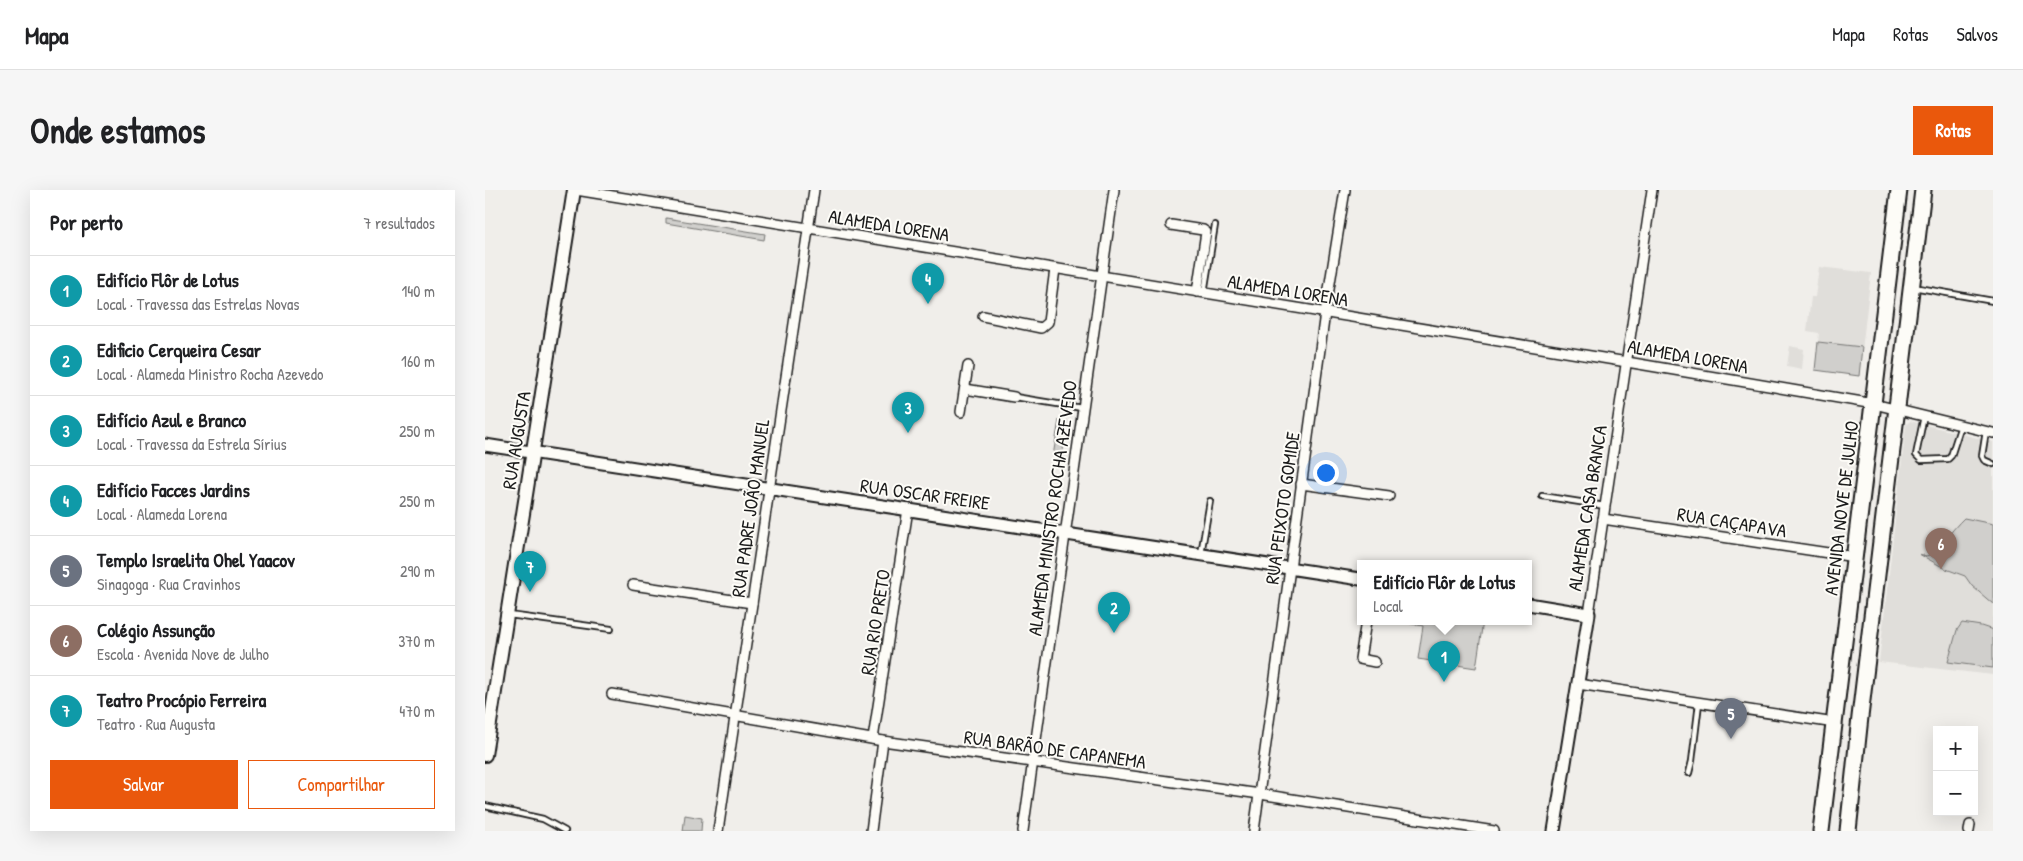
<!DOCTYPE html>
<html lang="pt">
<meta charset="utf-8">
<style>
body{margin:0;font-family:"Patrick Hand",sans-serif;background:#f6f6f6;color:#202124}
.controls{position:absolute;right:15px;bottom:15px;display:grid;overflow:hidden;border-radius:0px;box-shadow:0 5px 20px #0002}
.controls button{width:45px;height:45px;display:grid;place-items:center;padding:0;border:0;border-bottom:1px solid #e0e0e0;background:#fff;color:#202124;font:25px sans-serif}
.you{position:absolute;left:840px;top:282px;width:18px;height:18px;margin:-12px;border:4px solid #fff;border-radius:50%;background:#1a73e8;box-shadow:0 0 0 8px #1a73e833}
.badge{display:grid;place-items:center;width:32px;height:32px;border-radius:50%;background:#ea580c;color:#fff;font-size:16px;font-weight:700}
.pin{position:absolute;translate:-50% -41px;filter:drop-shadow(0 1px 2px #0008)}
.pin::after{content:'';position:absolute;top:26px;width:18px;height:15px;background:inherit;clip-path:polygon(0 0,100% 0,50% 100%)}
.popup{position:absolute;left:872px;top:370px;width:175px;height:65px;box-sizing:border-box;display:grid;place-content:center;border-radius:0px;background:#fff;filter:drop-shadow(0 1px 4px #0005);font-size:16px;white-space:nowrap;color:#757577}
.popup b{font-size:19px;color:#202124}
.popup::after{content:'';position:absolute;left:50%;top:100%;margin-left:-10px;border:10px solid transparent;border-top-color:#fff}
.list{margin:0;padding:0;list-style:none}
h2{display:flex;justify-content:space-between;align-items:center;height:65px;margin:0;padding:0 20px;font-size:21px}
h2 small{font-size:16px;font-weight:400;color:#757577}
.list li{display:grid;grid-template-columns:32px 1fr auto;gap:15px;align-items:center;box-sizing:border-box;height:70px;padding:0 20px;border-top:1px solid #e0e0e0}
.list b{display:block;font-size:19px;white-space:nowrap}
.list p{margin:0;font-size:16px;white-space:nowrap;color:#757577}
.list em{font-size:16px;font-style:normal;color:#757577}
.actions{display:flex;gap:10px;padding:15px 20px}
.actions a{flex:1;padding:11px 0;border:1px solid #ea580c;border-radius:0px;text-align:center;font-size:18px;color:#ea580c}
.actions .main{background:#ea580c;color:#fff}
.map{position:relative;flex:none;width:1508px;height:641px;overflow:hidden;border-radius:0px}
header{display:flex;align-items:center;gap:30px;box-sizing:border-box;height:70px;padding:0 25px;background:#fff;border-bottom:1px solid #e0e0e0}
header strong{font-size:24px}
nav{display:flex;gap:28px;margin-inline-start:auto;font-size:18px}
.intro{display:flex;align-items:center;justify-content:space-between;box-sizing:border-box;height:120px;padding:0 30px}
h1{margin:0;font-size:35px}
.button{padding:12px 22px;border-radius:0px;background:#ea580c;color:#fff;font-size:18px;font-weight:700}
main{display:flex;gap:30px;padding:0 30px}
aside{flex:1;background:#fff;border-radius:0px;box-shadow:0 5px 20px #0002}
.map>svg:first-child{display:block}
.built{fill:#e0deda}
.green{fill:#d0cfcc;stroke:#767674}
.lines{fill:none;stroke-linecap:round;stroke-linejoin:round}
.service-casing{stroke:#1c1c1c;stroke-width:8}
.minor-casing{stroke:#1c1c1c;stroke-width:12}
.tertiary-casing{stroke:#1c1c1c;stroke-width:15}
.secondary-casing{stroke:#1c1c1c;stroke-width:16}
.primary-casing{stroke:#1c1c1c;stroke-width:19}
.service{stroke:#fdfcf7;stroke-width:4.5}
.minor{stroke:#fdfcf7;stroke-width:9}
.tertiary{stroke:#fdfcf7;stroke-width:11}
.secondary{stroke:#fdfcf7;stroke-width:12}
.primary{stroke:#fdfcf7;stroke-width:15}
.labels{text-anchor:middle;stroke-width:4;stroke-linejoin:round;paint-order:stroke}
.street-label{font-size:19px;fill:#1c1c1c;stroke:#fdfcf7}
</style>
<header>
<strong>Mapa</strong>
<nav><a>Mapa</a><a>Rotas</a><a>Salvos</a></nav>
</header>
<div class="intro"><h1>Onde estamos</h1><a class="button">Rotas</a></div>
<main>
<aside>
<h2>Por perto<small>7 resultados</small></h2>
<ul class="list">
<li><span class="badge" style="background:#0f9aa8">1</span><div><b>Edifício Flôr de Lotus</b><p>Local · Travessa das Estrelas Novas</p></div><em>140 m</em></li>
<li><span class="badge" style="background:#0f9aa8">2</span><div><b>Edificio Cerqueira Cesar</b><p>Local · Alameda Ministro Rocha Azevedo</p></div><em>160 m</em></li>
<li><span class="badge" style="background:#0f9aa8">3</span><div><b>Edifício Azul e Branco</b><p>Local · Travessa da Estrela Sírius</p></div><em>250 m</em></li>
<li><span class="badge" style="background:#0f9aa8">4</span><div><b>Edifício Facces Jardins</b><p>Local · Alameda Lorena</p></div><em>250 m</em></li>
<li><span class="badge" style="background:#6b7280">5</span><div><b>Templo Israelita Ohel Yaacov</b><p>Sinagoga · Rua Cravinhos</p></div><em>290 m</em></li>
<li><span class="badge" style="background:#8d6e63">6</span><div><b>Colégio Assunção</b><p>Escola · Avenida Nove de Julho</p></div><em>370 m</em></li>
<li><span class="badge" style="background:#0f9aa8">7</span><div><b>Teatro Procópio Ferreira</b><p>Teatro · Rua Augusta</p></div><em>470 m</em></li>
</ul>
<div class="actions"><a class="main">Salvar</a><a>Compartilhar</a></div>
</aside>
<div class="map">
<svg width="1508" height="641" viewBox="0 0 1508 641">
<rect width="100%" height="100%" fill="#f0eeea"/>
<filter id="ink" filterUnits="userSpaceOnUse"><feTurbulence type="fractalNoise" baseFrequency=".02" numOctaves="2"/><feDisplacementMap in="SourceGraphic" scale="10" xChannelSelector="R" yChannelSelector="G"/><feConvolveMatrix kernelMatrix="1 2 1 2 8 2 1 2 1" color-interpolation-filters="sRGB"/></filter>
<g filter="url(#ink)">
<!-- built -->
<g class="built">
<polygon points="1334,77 1386,83 1374,186 1330,180 1334,143 1322,141 1326,107 1330,107"/>
<polygon points="1305,156 1319,159 1317,179 1302,176"/>
<polygon points="1425,231 1508,252 1508,485 1394,472 1415,286 1421,235"/>
</g>
<!-- green -->
<g class="green">
<polygon points="181,28 280,44 279,50 181,33"/>
<polygon points="1333,152 1377,157 1374,186 1330,180"/>
<polygon points="574,230 582,231 577,267 568,266"/>
<path d="M1479 328 1508 334V414L1487 396 1480 386 1461 379 1434 364 1442 366C1456 358 1466 340 1479 328Z"/>
<polygon points="910,431 998,431 991,478 933,469 938,436"/>
<polygon points="1477,433 1496,436 1508,440 1508,478 1463,472 1472,440"/>
<polygon points="200,625 217,628 216,641 198,641"/>
</g>
<g class="lines">
<defs>
<g id="service">
<polyline points="1428,97 1508,111"/>
<polyline points="719,103 730,35"/>
<polyline points="530,207 597,218"/>
<polyline points="1439,226 1431,265 1436,270 1463,269 1466,266 1476,235"/>
<polyline points="1501,241 1497,266 1499,270 1508,274"/>
<polyline points="1057,306 1120,316"/>
<polyline points="716,364 725,311"/>
<polyline points="24,425 126,439"/>
<polyline points="1204,583 1207,571 1214,513"/>
<polyline points="0,616 58,629 80,641"/>
</g>
<g id="minor">
<polyline points="91,0 1142,172 1389,214 1508,243"/>
<polyline points="686,35 718,40 721,42 712,102"/>
<polyline points="498,126 556,138 563,132 570,79"/>
<polyline points="480,199 529,207"/>
<polyline points="476,222 483,176"/>
<polyline points="816,294 904,306"/>
<polyline points="1118,329 1370,367"/>
<polyline points="148,395 267,413"/>
<polyline points="1104,424 1167,0"/>
<polyline points="881,431 875,469 890,472"/>
<polyline points="1093,494 1350,533"/>
<polyline points="127,504 398,551 775,604 1009,641"/>
<polyline points="388,549 423,319"/>
<polyline points="233,641 329,0"/>
<polyline points="386,641 398,551"/>
<polyline points="538,641 629,0"/>
<polyline points="769,641 839,130 860,0"/>
<polyline points="1484,641 1485,635"/>
</g>
<g id="tertiary">
<polyline points="0,255 875,389"/>
<polyline points="1043,414 1104,424 1069,641"/>
</g>
<polyline id="secondary" points="0,565 89,0"/>
<g id="primary">
<polyline points="1336,641 1414,0"/>
<polyline points="1363,641 1375,527 1438,0"/>
</g>
</defs>
<!-- service casing -->
<use href="#service" class="service-casing"/>
<!-- minor casing -->
<use href="#minor" class="minor-casing"/>
<!-- tertiary casing -->
<use href="#tertiary" class="tertiary-casing"/>
<!-- secondary casing -->
<use href="#secondary" class="secondary-casing"/>
<!-- primary casing -->
<use href="#primary" class="primary-casing"/>
<!-- service -->
<use href="#service" class="service"/>
<!-- minor -->
<use href="#minor" class="minor"/>
<!-- tertiary -->
<use href="#tertiary" class="tertiary"/>
<!-- secondary -->
<use href="#secondary" class="secondary"/>
<!-- primary -->
<use href="#primary" class="primary"/>
</g>
</g>
<g class="labels">
<!-- street labels -->
<g class="street-label">
<text transform="translate(404 35) rotate(9)" y="7">ALAMEDA LORENA</text>
<text transform="translate(803 100) rotate(9)" y="7">ALAMEDA LORENA</text>
<text transform="translate(1203 166) rotate(10)" y="7">ALAMEDA LORENA</text>
<text transform="translate(31 250) rotate(-81)" y="7">RUA AUGUSTA</text>
<text transform="translate(440 304) rotate(8)" y="7">RUA OSCAR FREIRE</text>
<text transform="translate(265 318) rotate(-82)" y="7">RUA PADRE JOÃO MANUEL</text>
<text transform="translate(567 318) rotate(-82)" y="7">ALAMEDA MINISTRO ROCHA AZEVEDO</text>
<text transform="translate(797 318) rotate(-82)" y="7">RUA PEIXOTO GOMIDE</text>
<text transform="translate(1102 318) rotate(-81)" y="7">ALAMEDA CASA BRANCA</text>
<text transform="translate(1356 318) rotate(-83)" y="7">AVENIDA NOVE DE JULHO</text>
<text transform="translate(1247 332) rotate(9)" y="7">RUA CAÇAPAVA</text>
<text transform="translate(390 432) rotate(-81)" y="7">RUA RIO PRETO</text>
<text transform="translate(570 559) rotate(8)" y="7">RUA BARÃO DE CAPANEMA</text>
</g>
</g>
</svg>
<div class="controls">
<button>+</button>
<button>−</button>
</div>
<div class="you"></div>
<div class="pin badge" style="left:959px;top:492px;background:#0f9aa8">1</div>
<div class="popup"><b>Edifício Flôr de Lotus</b>Local</div>
<div class="pin badge" style="left:629px;top:443px;background:#0f9aa8">2</div>
<div class="pin badge" style="left:423px;top:243px;background:#0f9aa8">3</div>
<div class="pin badge" style="left:443px;top:114px;background:#0f9aa8">4</div>
<div class="pin badge" style="left:1246px;top:549px;background:#6b7280">5</div>
<div class="pin badge" style="left:1456px;top:379px;background:#8d6e63">6</div>
<div class="pin badge" style="left:45px;top:402px;background:#0f9aa8">7</div>
</div>
</main>
